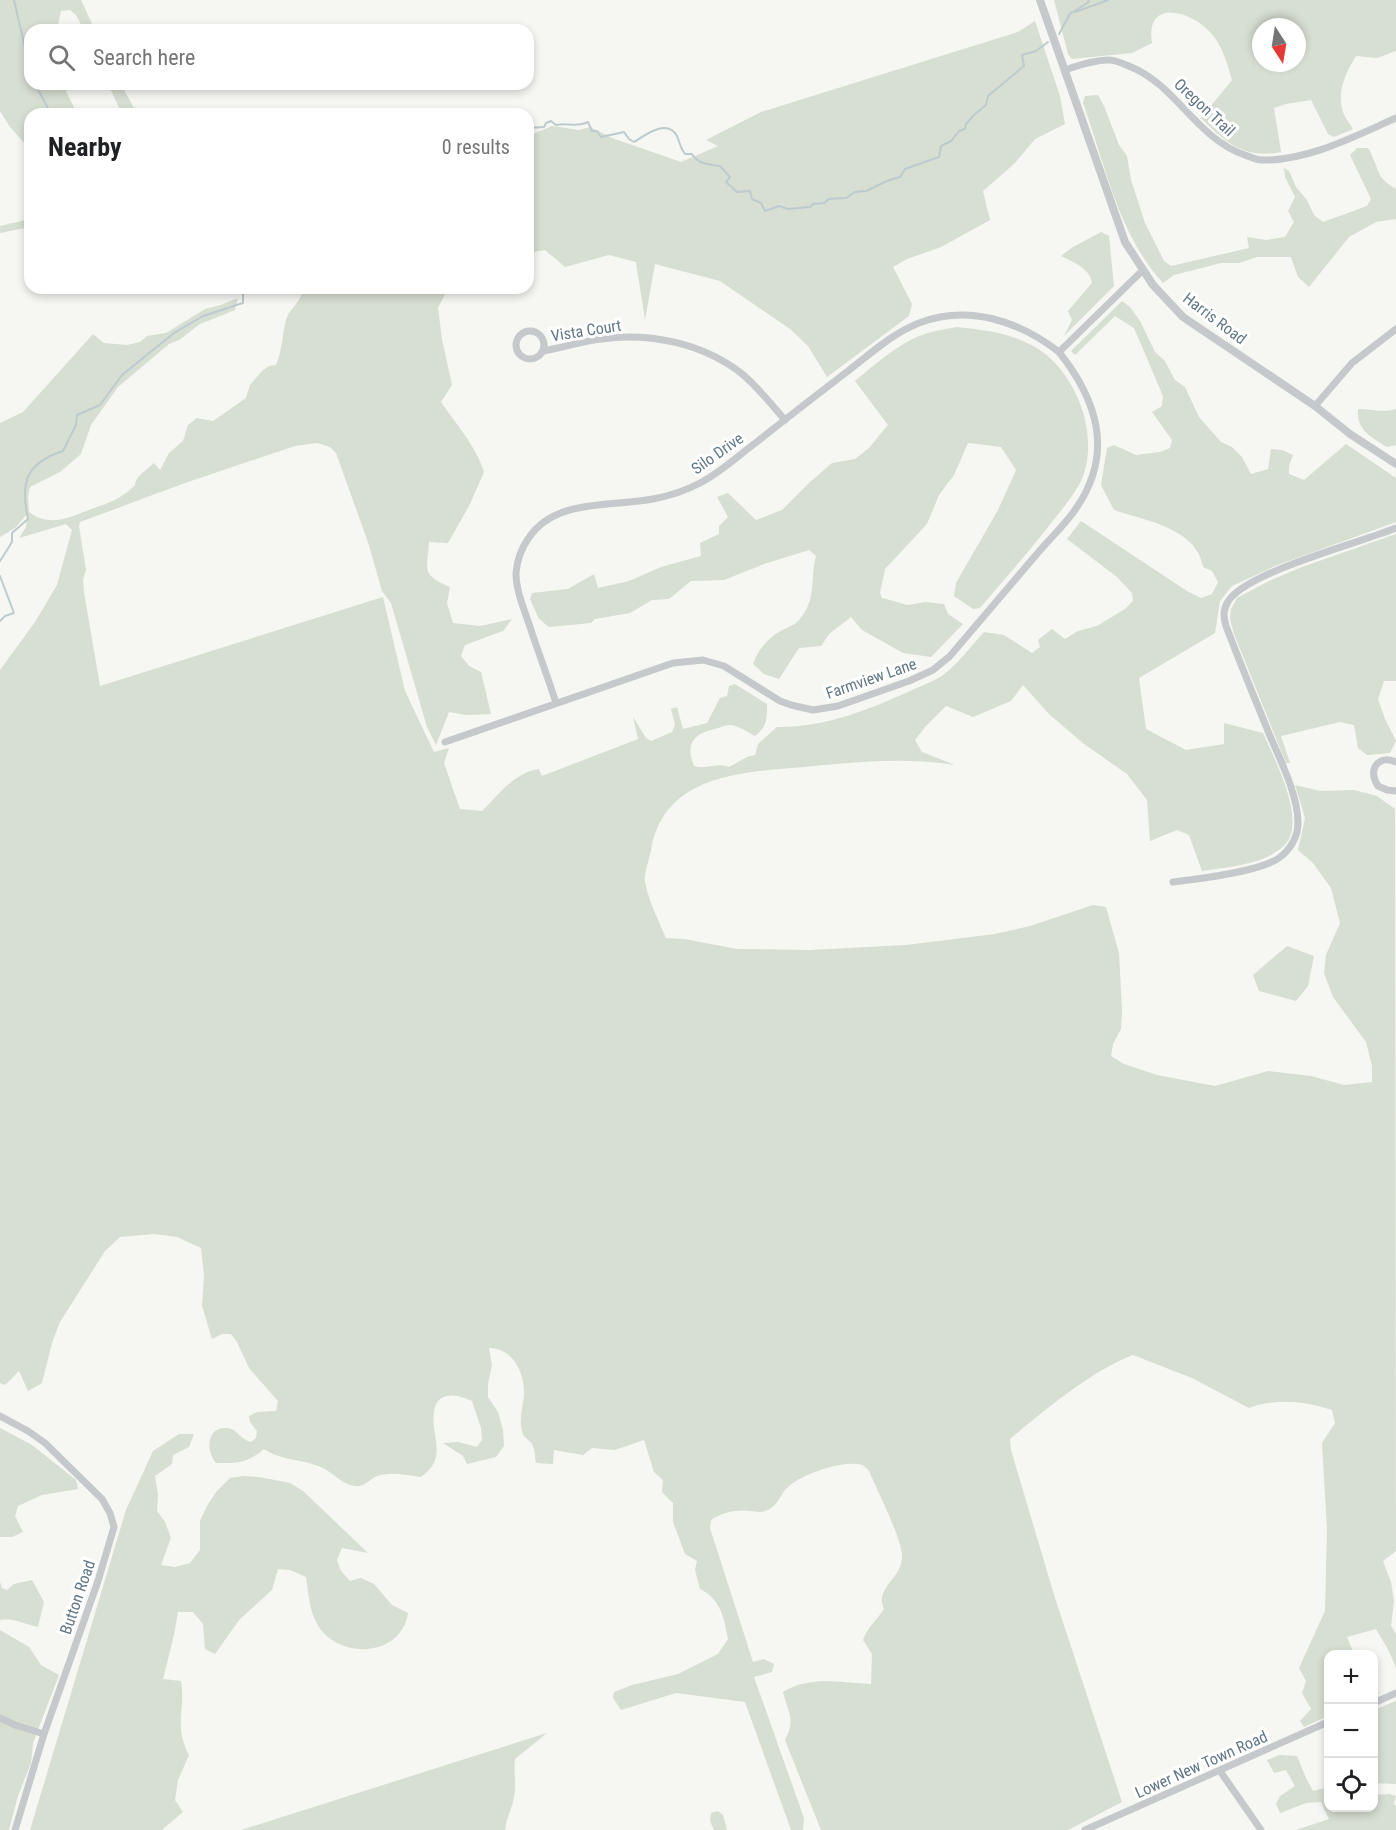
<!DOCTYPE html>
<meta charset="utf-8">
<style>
body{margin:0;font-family:"Roboto Condensed",sans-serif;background:#f6f6f6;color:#202124}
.controls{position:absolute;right:18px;bottom:18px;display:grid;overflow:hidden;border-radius:12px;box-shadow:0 3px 9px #0003}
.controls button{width:54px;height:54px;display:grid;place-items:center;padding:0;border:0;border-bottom:2px solid #e0e0e0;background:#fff;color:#202124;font:30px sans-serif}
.compass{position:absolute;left:1252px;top:18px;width:54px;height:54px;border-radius:50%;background:#fff;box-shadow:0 3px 9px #0003;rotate:168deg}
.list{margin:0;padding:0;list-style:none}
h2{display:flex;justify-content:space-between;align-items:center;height:78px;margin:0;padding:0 24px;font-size:26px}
h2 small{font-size:20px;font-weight:400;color:#757577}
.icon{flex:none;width:33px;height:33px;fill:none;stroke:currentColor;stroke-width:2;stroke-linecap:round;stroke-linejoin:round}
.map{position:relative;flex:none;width:1396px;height:1830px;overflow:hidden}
.search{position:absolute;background:#fff;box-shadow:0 3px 9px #0003;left:24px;top:24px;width:510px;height:66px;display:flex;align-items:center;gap:15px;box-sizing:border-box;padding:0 21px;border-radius:18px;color:#757577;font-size:22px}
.panel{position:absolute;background:#fff;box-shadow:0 3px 9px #0003;left:24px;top:108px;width:510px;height:186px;border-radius:18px}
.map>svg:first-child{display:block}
.green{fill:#d7ded2;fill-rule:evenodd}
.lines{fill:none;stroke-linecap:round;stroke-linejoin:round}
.stream{stroke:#bdcbcf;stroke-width:2}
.minor{stroke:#c5c9cc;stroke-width:7}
.tertiary{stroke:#c5c9cc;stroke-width:8}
.labels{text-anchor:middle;stroke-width:6;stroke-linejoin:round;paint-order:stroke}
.street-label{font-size:16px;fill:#627786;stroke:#fff}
</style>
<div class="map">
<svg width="1396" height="1830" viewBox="0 0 1396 1830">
<rect width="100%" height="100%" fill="#f6f6f2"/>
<!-- green -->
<g class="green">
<polygon points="0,0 81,0 95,30 84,30 76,15 70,10 61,11 57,30 30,30 30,84 66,84 66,91 77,114 30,114 30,149 10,127 0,111"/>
<path d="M1054 0H1396V51L1377 58 1356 56C1346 72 1336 93 1343 112 1345 118 1350 124 1353 129L1334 137 1328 134 1311 100 1286 104 1274 108 1281 152C1244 159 1226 143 1201 118L1232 80C1228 65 1222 45 1211 33 1188 8 1145 0 1152 43L1132 53 1072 59 1068 54ZM1261 27H1297V63H1261Z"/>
<polygon points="1035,21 1060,96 1065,124 1035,139 1015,163 983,191 990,220 941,247 907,259 893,267 912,304 909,316 827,377 808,346 790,329 720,281 655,264 645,320 636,262 609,255 565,267 545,250 528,253 528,136 552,126 579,130 590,127 612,138 681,162 718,146 706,140 761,112 1018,32"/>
<polygon points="108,84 121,84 137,114 122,114"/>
<path d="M1098 95 1104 106 1119 145 1127 156 1131 180 1145 223 1164 261 1171 266 1249 248 1247 237 1266 240 1285 237 1294 222 1288 211 1295 197 1285 177 1284 168 1289 171 1296 187 1307 200 1314 215 1323 222 1367 206 1371 199 1350 155 1357 148H1368C1380 168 1374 177 1396 189V219L1376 222 1349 237 1309 287 1298 277 1291 257H1257L1239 263H1221L1174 275 1163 283C1118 234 1105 164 1083 103L1085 96Z"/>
<polygon points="30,219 30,227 0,233 0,226"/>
<path d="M1101 232 1109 236 1114 286 1064 336 1072 320 1068 311 1092 283C1090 268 1073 262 1061 256L1073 247Z"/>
<path d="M302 288H448L438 308 442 339 452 385 441 402C456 424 476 446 484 472L470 504 448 543 429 542C427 572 421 574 450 587L447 603 453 623 480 626 512 619 503 631 465 645 461 656 469 666 481 672 491 714 466 715 449 712 436 745 427 727 391 603 382 591 368 542 336 453 330 447 317 443 295 446 185 483 80 522 79 526 86 570 83 580 84 592 100 686 383 597 405 691 434 752 449 748 444 763 460 809 482 811C498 795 515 772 539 769L542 776 638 739 633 717 646 738 651 741 672 732 675 725 671 709 677 707 683 729 707 723 720 698 727 696 729 686 735 684 767 704C767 719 767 727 755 736 747 732 738 725 729 725 725 725 719 728 715 729 693 734 685 744 694 766 706 770 717 762 729 767L747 757 755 755 758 744 777 727C823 728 868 710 910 691 920 686 933 682 943 675 959 663 971 646 984 632L1004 635 1032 653 1040 647 1038 640 1052 629 1065 639 1078 631 1097 626 1125 609 1133 601 1132 593 1117 577 1067 539 1081 521 1187 591 1201 598 1212 594 1218 582 1212 571 1203 567C1197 528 1146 521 1114 510L1101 485 1107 448 1114 445 1136 455 1160 452 1170 448 1172 440 1152 412 1162 406 1163 396 1134 328 1115 316 1075 355 1071 351 1122 301 1130 307 1140 321 1155 352 1165 361 1175 380 1185 387 1199 417 1221 442 1232 447 1242 457 1251 474 1268 469 1271 449 1282 450 1293 455 1289 466V474L1304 480 1346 444 1396 478V522L1275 566 1232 586 1220 601 1215 633 1139 678 1146 729 1186 750 1224 744V723L1263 733C1274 758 1305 817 1287 842 1282 849 1273 854 1265 858 1245 866 1222 868 1202 871L1189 835 1177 830 1150 841 1147 800 1127 774 1084 744 1049 714 1023 685 1011 701 973 717 946 706 925 727 915 740 922 752 955 765C905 757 855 762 804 767 743 772 663 774 651 851 649 860 644 873 645 882 648 899 659 922 666 938L684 939 737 949 810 950 906 945 995 934 1030 926 1093 905 1106 907 1119 953 1122 1010 1121 1029 1113 1044 1111 1056 1124 1064 1157 1075 1215 1086 1268 1071 1311 1076 1344 1085 1372 1082V1066L1366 1042 1333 997 1324 973 1326 955 1340 923 1331 888 1313 863 1298 850 1305 818 1295 785 1320 791 1354 790 1377 796 1395 809 1396 1551 1383 1561 1391 1582 1394 1601 1391 1626 1396 1634V1668L1389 1651 1376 1629 1347 1637 1354 1654H1328V1676L1326 1681 1328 1685V1716L1304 1727 1300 1721 1311 1709 1302 1693 1306 1681 1299 1668 1325 1611 1327 1529 1322 1443 1335 1423 1332 1410C1306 1401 1275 1398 1249 1408L1192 1378 1133 1355C1091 1371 1045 1410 1010 1439L1011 1450 1055 1598 1122 1802 1068 1830H821L785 1740C796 1719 788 1713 783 1692 811 1675 840 1683 871 1684L872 1654 863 1640C867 1628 877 1620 884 1609 874 1587 903 1579 902 1555 901 1537 877 1490 869 1471 869 1470 863 1465 862 1465 844 1459 799 1475 787 1488 779 1496 778 1507 765 1511 760 1513 756 1511 751 1511 738 1509 722 1512 711 1520L710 1528 753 1662 764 1659 774 1664 772 1672 754 1677 804 1818 803 1830H791L745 1702 676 1693 621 1710 613 1698 614 1692 632 1685 678 1674 718 1654 728 1639C724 1618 721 1599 700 1589L695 1570 697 1561 685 1554 673 1522V1503L662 1492 663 1480 654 1472 644 1440 615 1450 592 1448 583 1455 554 1450 553 1464 536 1463C535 1458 535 1449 532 1444 530 1440 524 1438 523 1434 518 1422 523 1407 524 1395 525 1373 513 1348 489 1348L492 1365 488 1384V1397L498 1412 503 1430 504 1446 496 1457 467 1464 463 1456 443 1443 458 1442 477 1447 482 1440 481 1428 472 1401C459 1394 437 1390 434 1411 430 1437 449 1457 421 1477 407 1475 388 1471 375 1477 369 1480 365 1486 358 1486 346 1487 335 1475 325 1469 306 1459 281 1461 264 1449 248 1463 237 1463 216 1463 206 1452 206 1426 227 1428 238 1429 240 1440 251 1442L256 1438 257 1431 250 1422 249 1416 257 1412 276 1411 278 1401 249 1368 237 1342 231 1334H222L212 1339 202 1306 204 1275 201 1248 177 1237 154 1234 120 1237 105 1251 60 1322 52 1343 42 1383 28 1391 19 1371 5 1385 0 1383V670L35 622 57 585 72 530 66 524 19 538 26 527 28 513 15 528 0 537V423L23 412 93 334 104 343 127 345 140 342 147 336 166 333 205 309 221 305 238 298 235 310 200 324 179 340 169 344 118 387 91 425 81 454 60 472 30 487 28 496 29 512C49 528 71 517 91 509 106 504 121 499 133 487 138 482 133 486 137 479 141 473 149 468 154 463L160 470 169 453 183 441 188 425 197 418 213 421 246 398 250 385 262 371 269 366 276 365C283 349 282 332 287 317 292 305 303 301 302 288Z"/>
<path d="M957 327C985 330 1010 333 1035 347 1077 371 1102 439 1080 483 1071 499 1059 513 1048 527 1026 555 1003 581 980 608L973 609 954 596 956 583 998 510 1016 470 1001 447 968 443 954 475 939 495 927 524 885 569 880 593 882 598 908 605 925 602 944 604 948 614 963 624 931 657 903 653 862 630 851 617 829 634 821 646 799 648 779 679 764 674 753 664C757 651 768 638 779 632 794 624 798 625 807 608 815 592 811 573 816 556L809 550 764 564 724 580 691 581 669 599 652 600 630 613 595 619 591 623 549 627 539 619 530 599 532 593 568 589 594 574 598 588 629 581 661 567 701 556 700 543 719 534V526L728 517 717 497 728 493 756 520 782 510 810 482 832 463 855 459 869 448 888 425 855 381C877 363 901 341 928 333 937 330 947 329 957 327Z"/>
<path d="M1358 409C1372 409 1383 413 1396 409V445L1387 447C1371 437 1356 430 1358 409Z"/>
<polygon points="1396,534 1396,681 1384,681 1378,699 1385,719 1396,741 1390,753 1367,755 1358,748 1354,725 1340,722 1281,736 1290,763 1286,763 1234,634 1230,619 1231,609 1237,598 1271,580 1302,567"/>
<polygon points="1287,946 1314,956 1308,986 1296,1001 1259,991 1253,975"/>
<polygon points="0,1428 32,1445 76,1480 78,1489 42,1495 18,1506 15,1516 23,1532 12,1537 0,1537"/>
<path d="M179 1434H194L189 1447 173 1455 172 1464 155 1476 158 1495 157 1511 165 1522 171 1538 161 1565 175 1567 190 1563 200 1550V1521L207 1506 216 1492 230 1478 243 1476 259 1477 290 1483 303 1491 368 1553 342 1548 337 1560 341 1571 350 1581 361 1578 374 1584 392 1605 408 1613C402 1655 345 1660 321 1630 309 1614 309 1595 306 1577L290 1570 278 1569 272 1590 239 1620 215 1654 205 1649 203 1624 193 1612H178L174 1635 163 1679 181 1681C186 1711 173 1725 189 1755L178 1780 175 1800 183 1812 162 1830H30L126 1510 153 1451Z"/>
<path d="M32 1580 44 1602 38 1627C26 1625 12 1617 0 1620V1582L2 1588 7 1590 14 1584Z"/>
<polygon points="0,1630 29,1647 41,1665 59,1675 33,1743 31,1763 18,1796 9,1830 0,1830"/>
<polygon points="1396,1701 1396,1784 1374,1783 1374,1710"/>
<path d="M547 1733 515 1759C513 1771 517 1784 514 1797 512 1809 506 1819 505 1830H241Z"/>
<polygon points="1280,1755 1297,1756 1306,1778 1313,1791 1328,1787 1328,1808 1374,1808 1374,1795 1389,1794 1396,1796 1394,1804 1396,1806 1396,1830 1296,1830 1329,1819 1321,1802 1306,1803 1280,1813 1276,1804 1280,1796 1295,1786 1286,1770 1274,1773 1267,1760"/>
<polygon points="718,1811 723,1815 727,1830 714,1830 710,1821 711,1813"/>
</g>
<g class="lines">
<!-- stream -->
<g class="stream">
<polyline points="14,0 30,69"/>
<polyline points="1075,12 1108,0"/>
<polyline points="1059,34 1070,14 1089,2 1088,0"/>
<polyline points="35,84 51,114"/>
<path d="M528 128 544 127 546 123 551 121 556 125C568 122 576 128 588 122L592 131H597L601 137 624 132 629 139 634 142C645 135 667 118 677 136 680 143 679 146 685 154H692C699 165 708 164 720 166L730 177 726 182 737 192 750 191 752 199 761 203 765 211 779 206 788 209 810 207 813 204 824 203 829 199 846 198 855 192 866 191 887 181 900 177 905 169 939 157 941 146 951 141 959 131 965 129 966 124 974 115 986 105 988 96 1024 66 1022 55 1036 51 1048 42"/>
<path d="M0 561 12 542V533L28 519C20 482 26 463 63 451L76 425 77 415 100 405 122 375 174 333 203 316 243 303V294L250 288"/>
<polyline points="0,576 14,613 5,616 0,621"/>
</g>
<!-- minor -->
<g class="minor">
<path d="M1065 70C1079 65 1094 60 1109 60 1116 60 1124 64 1131 67 1176 85 1197 139 1245 155 1250 157 1256 160 1262 160 1308 161 1355 136 1396 118"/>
<circle cx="530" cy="345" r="14"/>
<path d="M543 351C563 348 582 341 601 339 649 332 702 343 741 373 757 386 771 404 785 420"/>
<polyline points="1315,406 1352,363 1396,329"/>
<path d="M556 703C548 678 539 654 531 630 525 611 516 592 516 573 517 561 521 549 528 539 554 498 611 507 653 499 669 496 685 491 700 483 721 472 739 455 758 441 788 417 818 394 848 371 870 354 893 333 919 323 968 304 1019 321 1059 352"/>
<path d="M445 742 673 663 703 660 724 666 780 701 791 705 813 710 838 706 909 681 933 670 950 656C978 623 1007 589 1036 555 1049 539 1066 524 1077 507 1114 452 1097 400 1059 352L1143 270"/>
<path d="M1396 791 1387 790 1378 786C1367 770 1378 754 1396 762"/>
<path d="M1173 882C1198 879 1259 872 1279 858 1290 850 1298 837 1298 823 1298 796 1281 761 1270 736 1255 699 1240 663 1226 626 1223 616 1223 609 1229 600 1250 571 1359 543 1396 528"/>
<polyline points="0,1416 28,1431 45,1443 102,1499 110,1513 114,1527 98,1581 44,1734 15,1830"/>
<polyline points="1374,1703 1396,1693"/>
<polyline points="0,1718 15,1725 44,1734"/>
<polyline points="1220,1771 1261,1830"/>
<polyline points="1085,1830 1328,1722"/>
</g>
<!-- tertiary -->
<polyline class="tertiary" points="1040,0 1125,242 1153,285 1183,317 1315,406 1350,434 1396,464"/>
</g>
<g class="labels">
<!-- street labels -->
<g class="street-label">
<text transform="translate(1205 107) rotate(43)" y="6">Oregon Trail</text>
<text transform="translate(1215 318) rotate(37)" y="6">Harris Road</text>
<text transform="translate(586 330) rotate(-9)" y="6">Vista Court</text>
<text transform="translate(717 453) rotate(-35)" y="6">Silo Drive</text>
<text transform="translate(871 678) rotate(-19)" y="6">Farmview Lane</text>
<text transform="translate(77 1597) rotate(-71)" y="6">Button Road</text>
<text transform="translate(1201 1764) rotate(-24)" y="6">Lower New Town Road</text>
</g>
</g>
</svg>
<div class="controls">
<button>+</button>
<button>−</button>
<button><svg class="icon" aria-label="locate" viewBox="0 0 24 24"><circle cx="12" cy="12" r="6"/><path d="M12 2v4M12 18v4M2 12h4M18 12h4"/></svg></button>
</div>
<svg class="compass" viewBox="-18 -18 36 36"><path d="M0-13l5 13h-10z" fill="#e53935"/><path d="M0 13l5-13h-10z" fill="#757577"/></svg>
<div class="search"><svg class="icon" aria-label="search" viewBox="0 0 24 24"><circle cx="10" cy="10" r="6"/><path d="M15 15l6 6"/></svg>Search here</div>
<section class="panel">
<h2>Nearby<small>0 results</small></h2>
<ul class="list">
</ul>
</section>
</div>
